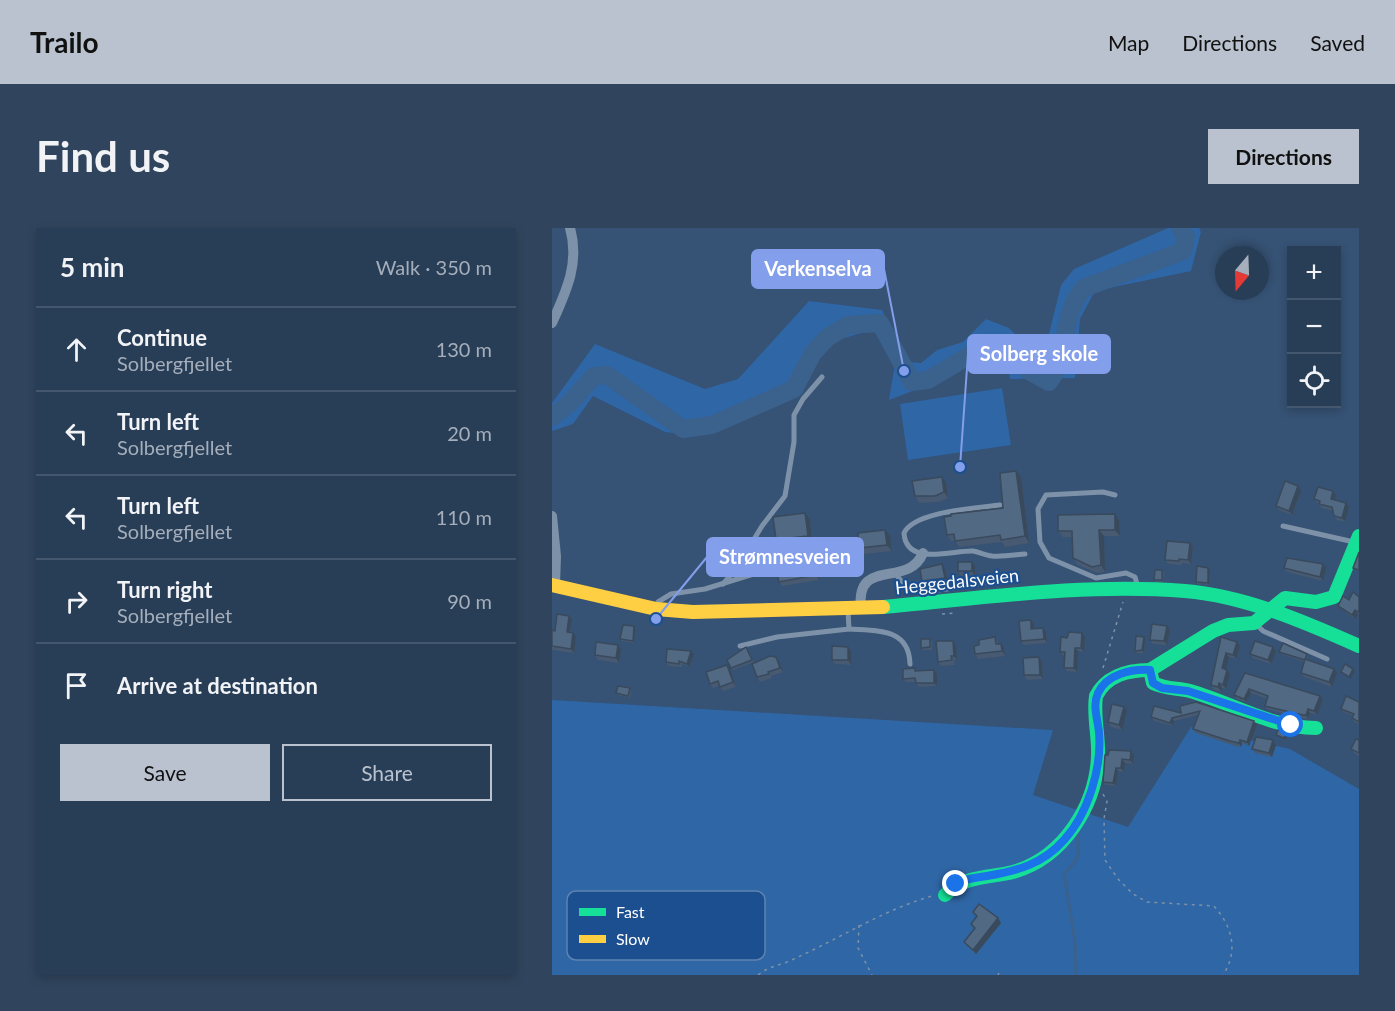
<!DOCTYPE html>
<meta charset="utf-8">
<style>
body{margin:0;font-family:Lato,sans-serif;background:#30455d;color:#f1f3f6}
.controls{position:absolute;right:18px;top:18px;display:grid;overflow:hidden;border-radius:0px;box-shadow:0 3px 9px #0003}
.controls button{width:54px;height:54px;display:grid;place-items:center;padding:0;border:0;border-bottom:2px solid #44576d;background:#283e57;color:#f1f3f6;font:30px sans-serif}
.compass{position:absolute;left:663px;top:18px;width:54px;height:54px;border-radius:50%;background:#283e57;box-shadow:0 3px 9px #0003;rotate:199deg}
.stop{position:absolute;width:18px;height:18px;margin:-14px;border:4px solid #1a73e8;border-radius:50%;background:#fff}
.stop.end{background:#1a73e8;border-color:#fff;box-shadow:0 2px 6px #0008}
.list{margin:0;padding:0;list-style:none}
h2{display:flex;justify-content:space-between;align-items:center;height:78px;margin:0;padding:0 24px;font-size:26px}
h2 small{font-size:20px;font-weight:400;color:#a5aeba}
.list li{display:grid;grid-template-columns:39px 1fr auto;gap:18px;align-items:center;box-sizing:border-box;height:84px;padding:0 24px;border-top:2px solid #44576d}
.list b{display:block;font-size:22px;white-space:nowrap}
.list p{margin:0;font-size:20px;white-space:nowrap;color:#a5aeba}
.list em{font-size:20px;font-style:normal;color:#a5aeba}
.actions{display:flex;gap:12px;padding:18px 24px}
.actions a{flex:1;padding:14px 0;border:2px solid #b9c2ce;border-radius:0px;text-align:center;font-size:21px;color:#b9c2ce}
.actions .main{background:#b9c2ce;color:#111}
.icon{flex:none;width:33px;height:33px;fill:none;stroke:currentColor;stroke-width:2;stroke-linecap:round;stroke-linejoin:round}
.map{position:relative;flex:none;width:807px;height:747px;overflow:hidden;border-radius:0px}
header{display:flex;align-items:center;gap:36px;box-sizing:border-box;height:84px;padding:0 30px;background:#b9c2ce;color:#111}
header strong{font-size:28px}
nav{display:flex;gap:33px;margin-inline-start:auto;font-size:21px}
.intro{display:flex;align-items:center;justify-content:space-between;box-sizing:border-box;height:144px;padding:0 36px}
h1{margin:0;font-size:42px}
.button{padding:15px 27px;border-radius:0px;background:#b9c2ce;color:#111;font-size:21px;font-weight:700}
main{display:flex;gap:36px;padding:0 36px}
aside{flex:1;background:#283e57;border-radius:0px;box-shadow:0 3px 9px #0003}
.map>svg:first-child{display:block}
.green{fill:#2f66a5}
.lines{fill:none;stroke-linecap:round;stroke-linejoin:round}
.stream{stroke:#3b618d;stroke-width:3}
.river{stroke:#3b618d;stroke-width:18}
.path{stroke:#7d92a8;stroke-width:1.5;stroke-dasharray:3 4.5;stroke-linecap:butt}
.lane{stroke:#7d92a8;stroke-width:5}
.street{stroke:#7d92a8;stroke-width:10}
.fast{stroke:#16e098;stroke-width:14}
.slow{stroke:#ffcf43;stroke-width:14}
.wall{fill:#475a72}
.shaded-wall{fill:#394a5c}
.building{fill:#526984;stroke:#394a5c;stroke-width:1.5}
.route{stroke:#1a73e8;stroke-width:8}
.labels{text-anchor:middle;stroke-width:4.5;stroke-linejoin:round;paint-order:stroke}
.street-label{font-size:18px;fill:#fff;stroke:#1b4f8f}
.key{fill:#1b4f8f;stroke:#5f84b1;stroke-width:1.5}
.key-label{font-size:16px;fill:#fff}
.leader{fill:none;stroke:#839eea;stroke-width:2}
.callout-dot{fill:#839eea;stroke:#1b4f8f;stroke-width:2}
.callout{fill:#839eea;stroke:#839eea;stroke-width:2}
.callout-label{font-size:20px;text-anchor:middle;font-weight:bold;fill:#fff}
</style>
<header>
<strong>Trailo</strong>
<nav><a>Map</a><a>Directions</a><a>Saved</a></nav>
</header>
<div class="intro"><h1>Find us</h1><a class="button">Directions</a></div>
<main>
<aside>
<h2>5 min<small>Walk · 350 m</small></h2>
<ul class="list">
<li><svg class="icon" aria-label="ahead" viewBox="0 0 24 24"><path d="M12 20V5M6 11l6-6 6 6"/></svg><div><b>Continue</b><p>Solbergfjellet</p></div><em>130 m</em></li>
<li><svg class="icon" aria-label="left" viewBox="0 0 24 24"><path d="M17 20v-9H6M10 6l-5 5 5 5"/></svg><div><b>Turn left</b><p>Solbergfjellet</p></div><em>20 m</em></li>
<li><svg class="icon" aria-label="left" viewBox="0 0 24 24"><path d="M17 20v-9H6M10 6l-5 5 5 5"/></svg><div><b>Turn left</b><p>Solbergfjellet</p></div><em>110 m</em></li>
<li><svg class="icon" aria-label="right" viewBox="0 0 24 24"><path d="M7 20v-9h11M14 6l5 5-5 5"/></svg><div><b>Turn right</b><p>Solbergfjellet</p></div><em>90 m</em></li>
<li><svg class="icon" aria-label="arrive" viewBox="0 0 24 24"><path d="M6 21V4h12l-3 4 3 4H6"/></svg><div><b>Arrive at destination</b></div></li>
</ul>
<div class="actions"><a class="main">Save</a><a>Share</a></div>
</aside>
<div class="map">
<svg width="807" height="747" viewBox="0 0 807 747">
<rect width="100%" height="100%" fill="#365274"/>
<!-- green -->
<g class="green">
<path d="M616 0H647L649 4 639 43 543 63 528 91 523 150 458 151 453 121 432 115C400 147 378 157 337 172L343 135 322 101 273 116 250 166 147 208 113 204 41 168 21 196 0 203V175L43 116 153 161 186 151 257 73 330 82 356 134 369 135 385 122 411 114 434 91 457 100 476 119 495 114 509 57 522 41Z"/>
<polygon points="450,160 459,217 356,232 348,176"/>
<polygon points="0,472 501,502 481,567 576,599 639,499 738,521 807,561 807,747 0,747"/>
</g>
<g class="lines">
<!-- stream -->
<path class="stream" d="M524 747 523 713 512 646C535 623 522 627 527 603"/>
<!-- river -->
<path class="river" d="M0 189 18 175 42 148 55 147 131 201 160 197 242 161 261 125 275 110 296 97 328 95 360 154 376 152 435 117 449 116 471 127 477 143 497 154C518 126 508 85 532 60L631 23 634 9 628 0"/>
<!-- path -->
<g class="path">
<polyline points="432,356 457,355"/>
<polyline points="390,386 403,385"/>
<polyline points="551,440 571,374"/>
<path d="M551 566 555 573 552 591 553 632 566 651 581 666 595 674 662 678C680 698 687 723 671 747"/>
<polyline points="307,697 306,720 320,747"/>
<path d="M206 747C216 739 224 738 235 734 284 713 328 683 380 668"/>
<polyline points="446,747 447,745"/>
</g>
<!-- lane -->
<g class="lane">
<polyline points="563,267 551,264 494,267 486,281 488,314 497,330 544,350 574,345 583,349 586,360"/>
<path d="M448 277C426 280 362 283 352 305 354 339 401 322 421 323 427 324 433 327 440 328 450 329 462 327 473 326"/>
<polyline points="731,298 802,314"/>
<path d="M343 345C361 374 398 359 425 356"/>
<polyline points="171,356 184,341 210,298 233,268 242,214 242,187 251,171 270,149"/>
<polyline points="104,379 106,374 119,366 153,361 231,337"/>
<polyline points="704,396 711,403 775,431"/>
<path d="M297 401C326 403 357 400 358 436"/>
<polyline points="188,418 225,409 297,401 296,383"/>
</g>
<!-- street -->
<g class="street">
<path d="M0 95C14 64 28 35 18 0"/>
<polyline points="0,288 4,328 3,357"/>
<path d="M309 381C303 328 356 361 371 325"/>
</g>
<!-- fast -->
<g class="fast">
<path d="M331 379C431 370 533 355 633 363 693 368 753 394 807 418"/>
<path d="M764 500C719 500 680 475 638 463 625 460 613 461 601 455L598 442 661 403 676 397 702 395 733 370 764 374 782 369 807 308"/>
<path d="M393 667C412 647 437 650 461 644 511 630 544 578 546 528 547 508 541 488 544 468 555 447 576 442 598 442"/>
</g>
<!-- slow -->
<polyline class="slow" points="0,357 104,381 141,384 331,379"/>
</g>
<!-- wall -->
<g class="wall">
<polygon points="464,243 469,249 477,315 453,319 450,314 407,319 403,313 399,313 395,307 451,280"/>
<polygon points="394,255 396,270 387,274 367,275 363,268"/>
<polygon points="749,263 740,287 727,282 724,278"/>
<polygon points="784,267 783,272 797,279 793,294 785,292 782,288 781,283 770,280 762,271"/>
<polygon points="563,286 567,292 568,308 552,308 553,344 545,345 526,337 521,330 520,309 511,309 506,303"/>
<polygon points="258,292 260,314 242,316 243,326 235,327 231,321 230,318 228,318 224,311"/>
<polygon points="338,308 340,323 312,326 307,320"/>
<polygon points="638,315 641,319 639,336 630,335 630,337 616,336 613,332"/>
<polygon points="288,323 289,325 292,343 282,344 280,342"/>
<polygon points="261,333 264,337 267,352 230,358 227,354"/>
<polygon points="423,338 423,348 409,348 406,343"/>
<polygon points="732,340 774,340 771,353 735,344"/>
<polygon points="393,341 396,354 373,357 370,353"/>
<polygon points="610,342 612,344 611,354 604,354 602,352"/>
<polygon points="658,342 657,357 645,356 644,354"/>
<polygon points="807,369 807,387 806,386 803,391 789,381 786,378 797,372"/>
<polygon points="17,388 20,391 18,405 24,409 22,425 0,422 0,402 3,403"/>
<polygon points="479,392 482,396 482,400 491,400 494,404 495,415 472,417 469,413"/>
<polygon points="615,398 618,402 615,417 601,416 598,412"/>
<polygon points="83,401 82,415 70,413 68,411"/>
<polygon points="443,409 446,414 447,416 449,416 452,420 453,428 426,431 423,426 427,417"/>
<polygon points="533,409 532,424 526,423 525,444 515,443 512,440 513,427 511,427 508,424"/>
<polygon points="592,409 593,411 592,425 585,425 583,423"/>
<polygon points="669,409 685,414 688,418 684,431 677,429 673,441 678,446 674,461 670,460 669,464 662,462 659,457"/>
<polygon points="378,411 380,413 380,422 371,422 369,420"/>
<polygon points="401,413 404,418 405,432 402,432 403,437 389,438 386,434"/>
<polygon points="194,419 202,434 181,442 175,432"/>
<polygon points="296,419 299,423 299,437 283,436 280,432"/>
<polygon points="721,419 724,423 719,436 701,430 698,426"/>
<polygon points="69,422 67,435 46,432 43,427"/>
<polygon points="727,424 756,428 755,431 785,445 780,459 752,449 749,445 752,434 729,426"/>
<polygon points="142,426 137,439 130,436 130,439 116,438 114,434"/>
<polygon points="224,429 227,433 231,444 219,448 220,450 208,454 205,449"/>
<polygon points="487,429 490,434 491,451 475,452 472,447"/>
<polygon points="175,437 178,441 184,459 171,463 167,458 161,460 158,456"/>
<polygon points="382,442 385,446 385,458 366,459 364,454 354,454 351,451"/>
<polygon points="693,445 771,472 765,487 758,485 756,491 753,491 715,481 713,478 715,471 699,465 694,474 685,471 682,467"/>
<polygon points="79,462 78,470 66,467 64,465"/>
<polygon points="807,474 807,496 802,494 800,490 801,488 791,484 789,481"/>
<polygon points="628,478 705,497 697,518 690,515 689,519 680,517 644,505 641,501 646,487 622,493 621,498 602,493 599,489 629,485"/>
<polygon points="575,483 570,502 559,499 556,494"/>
<polygon points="721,512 724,517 720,529 703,525 700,521"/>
<polygon points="807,512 807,528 802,525 799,521"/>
<polygon points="579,523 582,527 581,536 573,535 572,544 566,543 564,558 554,557 551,554 556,527"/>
<polygon points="421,684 446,690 449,695 424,726 415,718 412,714 422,701 419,696 424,689"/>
</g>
<!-- shaded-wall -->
<g class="shaded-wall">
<polygon points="464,243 469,249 477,315 473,308"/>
<polygon points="390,249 394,255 396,270 392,264"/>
<polygon points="746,258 749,263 740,287 737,283"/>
<polygon points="781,263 784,267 782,275 779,271"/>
<polygon points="794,275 797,279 793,294 790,290"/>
<polygon points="253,285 258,292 260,314 256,308"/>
<polygon points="563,286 567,292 568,308 563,302"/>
<polygon points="333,302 338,308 340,323 335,317"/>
<polygon points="547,302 552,308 553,344 549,337"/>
<polygon points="238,310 242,316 243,326 239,320"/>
<polygon points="638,315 641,319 639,336 636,332"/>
<polygon points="288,323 289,325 292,343 290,341"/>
<polygon points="261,333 264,337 267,352 264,347"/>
<polygon points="420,334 423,338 423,348 420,343"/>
<polygon points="390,336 393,341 396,354 393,350"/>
<polygon points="771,336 774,340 771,353 768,349"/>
<polygon points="656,340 658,342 657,357 656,355"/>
<polygon points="803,382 806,386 803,391 800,387"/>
<polygon points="17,388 20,391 17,408 15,404"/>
<polygon points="479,392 482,396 482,405 479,401"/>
<polygon points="82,398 83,401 82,415 81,413"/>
<polygon points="615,398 618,402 615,417 612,413"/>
<polygon points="491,400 494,404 495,415 492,411"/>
<polygon points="21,405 24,409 22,425 19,421"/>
<polygon points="530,405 533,409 532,424 529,420"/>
<polygon points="592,409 593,411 592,425 590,422"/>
<polygon points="401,413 404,418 405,432 402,428"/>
<polygon points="685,414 688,418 684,431 681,427"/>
<polygon points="449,416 452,420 453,428 450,423"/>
<polygon points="66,417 69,422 67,435 64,430"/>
<polygon points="296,419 299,423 299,437 296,432"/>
<polygon points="721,419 724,423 719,436 716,432"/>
<polygon points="523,420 526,423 525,444 522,440"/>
<polygon points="139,423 142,426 137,439 135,436"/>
<polygon points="674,425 677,429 673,445 670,440"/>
<polygon points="224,429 227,433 231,444 228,440"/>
<polygon points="487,429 490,434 491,451 488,447"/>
<polygon points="175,437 178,441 184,459 181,454"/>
<polygon points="782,441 785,445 780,459 777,454"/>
<polygon points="801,441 803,443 798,451 797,449"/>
<polygon points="382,442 385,446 385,458 382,455"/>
<polygon points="675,442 678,446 674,461 671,457"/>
<polygon points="667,455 670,460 669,464 666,459"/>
<polygon points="697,461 699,465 694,474 692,471"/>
<polygon points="768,468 771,472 765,487 762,483"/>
<polygon points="572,479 575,483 570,502 567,497"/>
<polygon points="756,481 758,485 756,491 754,487"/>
<polygon points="620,490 622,493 621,498 618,495"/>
<polygon points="702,493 705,497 697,518 695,514"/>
<polygon points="735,504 736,506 734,512 732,510"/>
<polygon points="688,512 690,515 689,519 687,515"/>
<polygon points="721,512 724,517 720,529 717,525"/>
<polygon points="579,523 582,527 581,536 578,532"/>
<polygon points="570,531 573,535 572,544 569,540"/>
<polygon points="564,540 566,543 564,558 561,555"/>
<polygon points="446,690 449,695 424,726 421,722"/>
</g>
<!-- building -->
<g class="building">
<polygon points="464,243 473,308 449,312 448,307 403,313 402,306 395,307 392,289 399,288 399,286 451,280 448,245"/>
<polygon points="390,249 392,264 383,268 363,268 360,253"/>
<polygon points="733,253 746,258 737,283 724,278"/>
<polygon points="766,259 781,263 779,271 794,275 790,290 782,288 780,279 767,276 768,273 762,271"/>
<polygon points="253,285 256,308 238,310 239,320 231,321 229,311 224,311 221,289"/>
<polygon points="563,286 563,302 547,302 549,337 540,339 521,330 520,303 506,303 506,287"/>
<polygon points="333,302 335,317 307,320 306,305"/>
<polygon points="615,313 638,315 636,332 627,331 627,333 613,332"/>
<polygon points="807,324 807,342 801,340"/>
<polygon points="735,330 771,336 768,349 732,340"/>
<polygon points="248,332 261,333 264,347 227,354 224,339"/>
<rect x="406" y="334" width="14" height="9"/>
<polygon points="390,336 393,350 370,353 368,341"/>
<polygon points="645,338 656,340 656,355 644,354"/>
<polygon points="603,342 610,342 610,352 602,352"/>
<polygon points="801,364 807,369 807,384 803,382 800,387 786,378 791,368 797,372"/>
<polygon points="5,386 17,388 15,404 21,405 19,421 0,418 0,402 3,403"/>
<polygon points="479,392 479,401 491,400 492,411 469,413 467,393"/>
<polygon points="600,396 615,398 612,413 598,412"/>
<polygon points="71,397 82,398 81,413 68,411"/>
<polygon points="517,404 530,405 529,420 523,420 522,440 512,440 513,424 508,424 509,409 515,410"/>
<polygon points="584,408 592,409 590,422 583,423"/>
<polygon points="443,409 444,416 449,416 450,423 423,426 422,418 427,417 427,412"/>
<polygon points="669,409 685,414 681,427 674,425 670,440 675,442 671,457 667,455 666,459 659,457"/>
<polygon points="369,411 378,411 378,419 369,420"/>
<polygon points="384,413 401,413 402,428 399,428 400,432 386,434"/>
<polygon points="703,413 721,419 716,432 698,426"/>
<polygon points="44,414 66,417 64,430 43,427"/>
<polygon points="731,415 755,426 753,432 727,424"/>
<polygon points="280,418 296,419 296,432 280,432"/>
<polygon points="194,419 200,432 179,440 175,432"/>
<polygon points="115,421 139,423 135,436 127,433 127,436 114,434"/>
<polygon points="218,428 224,429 228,440 216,444 217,446 205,449 200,436"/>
<polygon points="487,429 488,447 472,447 471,430"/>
<polygon points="753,431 782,441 777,454 749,445"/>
<polygon points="793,436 801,441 797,449 789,444"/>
<polygon points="175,437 181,454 168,459 166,453 158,456 154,444"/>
<polygon points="363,440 363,443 382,442 382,455 364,455 363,450 351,451 351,441"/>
<polygon points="693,445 768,468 762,483 756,481 754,487 751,487 713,478 716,468 697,461 692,471 682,467"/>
<polygon points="66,458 78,460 76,468 64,465"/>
<polygon points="794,468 807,474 807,494 800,490 802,486 789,481"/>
<polygon points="644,474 702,493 695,514 688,512 687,515 678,513 641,501 648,483 620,490 618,495 599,489 602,478 629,485 628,478"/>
<polygon points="560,476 572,479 567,497 556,494"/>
<polygon points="726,502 735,504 732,510 724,507"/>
<polygon points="704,509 721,512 717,525 700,521"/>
<polygon points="804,511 807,512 807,525 799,521"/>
<polygon points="557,522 579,523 578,532 570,531 569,540 564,540 561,555 551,554 553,527 556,527"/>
<polygon points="427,676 446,690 421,722 412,714 423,700 419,696 425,688 421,684"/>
</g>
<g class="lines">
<!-- route -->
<path class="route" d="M404 656C413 650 425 650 435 648 465 643 491 636 512 612 536 586 550 540 547 505 546 491 540 478 546 465 555 446 579 441 598 442L601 455 610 460 636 463 739 497"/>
</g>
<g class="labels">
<!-- street labels -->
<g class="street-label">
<text transform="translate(405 354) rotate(-6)" y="6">Heggedalsveien</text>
</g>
</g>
<!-- legend -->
<rect x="15" y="663" width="198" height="69" rx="9" class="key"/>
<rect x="27" y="680" width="27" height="8" fill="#16e098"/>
<rect x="27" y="707" width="27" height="8" fill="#ffcf43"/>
<g class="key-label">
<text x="64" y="690">Fast</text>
<text x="64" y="717">Slow</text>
</g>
<!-- callouts -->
<path class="leader" d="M352 143L332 41M408 239L416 126M104 391L155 329"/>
<g class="callout-dot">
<circle cx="352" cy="143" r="6"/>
<circle cx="408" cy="239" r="6"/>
<circle cx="104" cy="391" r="6"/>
</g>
<g class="callout">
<rect x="200" y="22" width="132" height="38" rx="6"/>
<rect x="416" y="107" width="142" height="38" rx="6"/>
<rect x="155" y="310" width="156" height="38" rx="6"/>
</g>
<g class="callout-label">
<text x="266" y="48">Verkenselva</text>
<text x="487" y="133">Solberg skole</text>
<text x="233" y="336">Strømnesveien</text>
</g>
</svg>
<div class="controls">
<button>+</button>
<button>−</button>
<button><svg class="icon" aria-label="locate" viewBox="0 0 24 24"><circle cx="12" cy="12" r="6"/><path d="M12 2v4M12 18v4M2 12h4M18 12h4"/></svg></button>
</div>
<svg class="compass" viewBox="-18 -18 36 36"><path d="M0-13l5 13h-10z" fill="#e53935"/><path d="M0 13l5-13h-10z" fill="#a5aeba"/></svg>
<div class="stop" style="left:739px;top:497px"></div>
<div class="stop end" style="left:404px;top:656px"></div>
</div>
</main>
